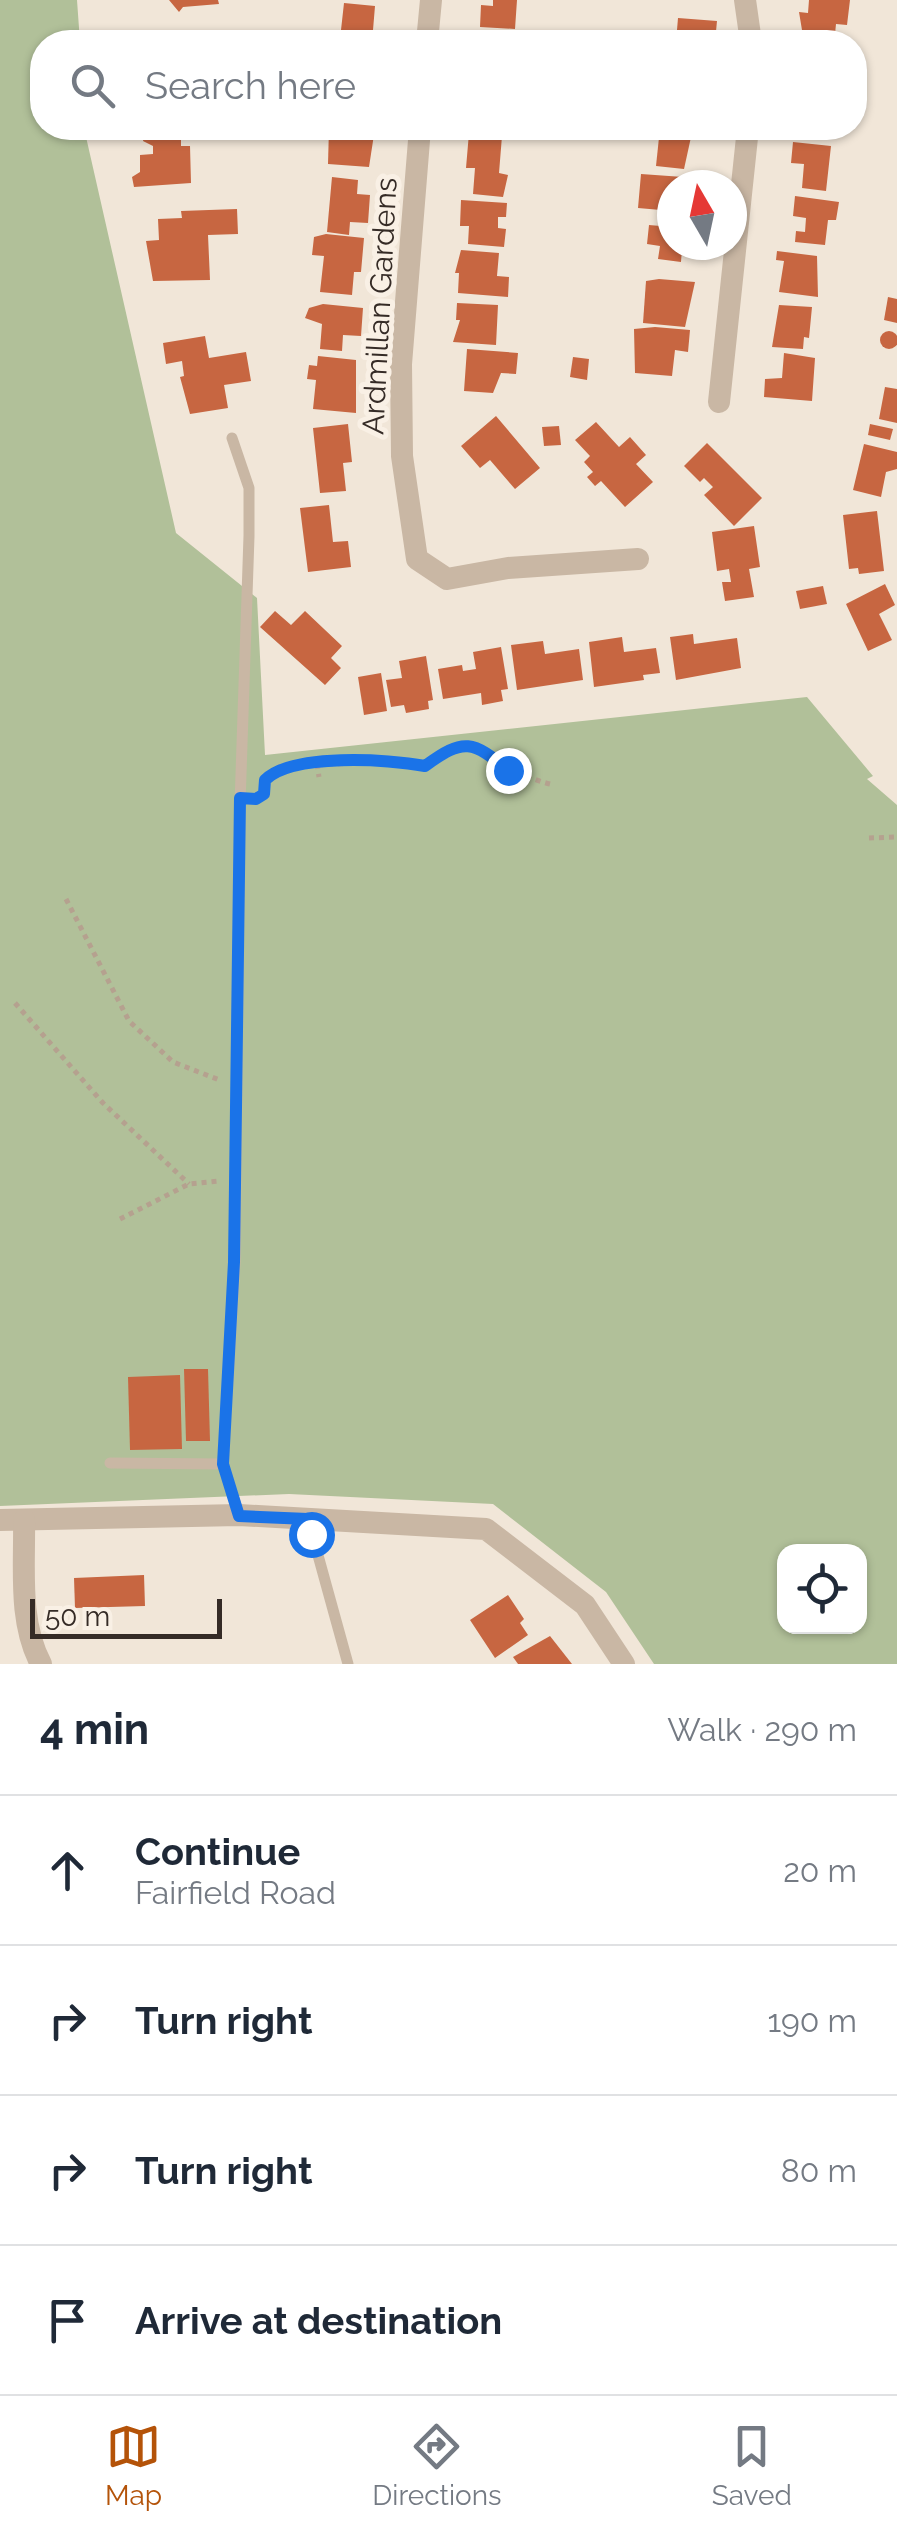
<!DOCTYPE html>
<meta charset="utf-8">
<style>
body{margin:0;font-family:Raleway,sans-serif;background:#f2f2f3;color:#1f2937}
.controls{position:absolute;right:30px;bottom:30px;display:grid;overflow:hidden;border-radius:20px;box-shadow:0 2px 8px #0004}
.controls button{width:90px;height:90px;display:grid;place-items:center;padding:0;border:0;border-bottom:2px solid #e0e1e3;background:#fff;color:#1f2937;font:50px sans-serif}
.compass{position:absolute;left:657px;top:170px;width:90px;height:90px;border-radius:50%;background:#fff;box-shadow:0 2px 8px #0004;rotate:351deg}
.scale{position:absolute;left:30px;bottom:25px;width:192px;box-sizing:border-box;padding-left:10px;border:5px solid #352b26;border-top:0;font-size:28px;line-height:35px;white-space:nowrap;color:#352b26;-webkit-text-stroke:8px #f9f0e5;paint-order:stroke}
.stop{position:absolute;width:30px;height:30px;margin:-22px;border:8px solid #1a73e8;border-radius:50%;background:#fff}
.stop.end{background:#1a73e8;border-color:#fff;box-shadow:0 2px 10px #0008}
.list{margin:0;padding:0;list-style:none}
h2{display:flex;justify-content:space-between;align-items:center;height:130px;margin:0;padding:0 40px;font-size:42px}
h2 small{font-size:32px;font-weight:400;color:#747a83}
.list li{display:grid;grid-template-columns:65px 1fr auto;gap:30px;align-items:center;box-sizing:border-box;height:150px;padding:0 40px;border-top:2px solid #e0e1e3}
.list b{display:block;font-size:38px;white-space:nowrap}
.list p{margin:0;font-size:32px;white-space:nowrap;color:#747a83}
.list em{font-size:32px;font-style:normal;color:#747a83}
.icon{flex:none;width:55px;height:55px;fill:none;stroke:currentColor;stroke-width:2;stroke-linecap:round;stroke-linejoin:round}
.map{position:relative;flex:none;width:897px;height:1664px;overflow:hidden}
.search{position:absolute;background:#fff;box-shadow:0 2px 8px #0004;left:30px;right:30px;top:30px;height:110px;display:flex;align-items:center;gap:25px;box-sizing:border-box;padding:0 35px;border-radius:40px;color:#747a83;font-size:38px}
.sheet{height:730px;background:#fff}
nav{display:flex;justify-content:space-around;align-items:center;box-sizing:border-box;height:140px;border-top:2px solid #e0e1e3;background:#fff;font-size:28px;color:#747a83}
nav a{display:grid;justify-items:center;gap:5px}
nav .on{color:#b45309}
.map>svg:first-child{display:block}
.green{fill:#b1c099;fill-rule:evenodd}
.building{fill:#c76641}
.lines{fill:none;stroke-linecap:round;stroke-linejoin:round}
.path{stroke:#b5a18f;stroke-width:5;stroke-dasharray:5 5;stroke-linecap:butt}
.lane{stroke:#c9b7a4;stroke-width:11}
.street{stroke:#c9b7a4;stroke-width:22}
.route{stroke:#1a73e8;stroke-width:12}
.labels{text-anchor:middle;stroke-width:10;stroke-linejoin:round;paint-order:stroke}
.street-label{font-size:30px;fill:#352b26;stroke:#f9f0e5}
</style>
<div class="map">
<svg width="897" height="1664" viewBox="0 0 897 1664">
<rect width="100%" height="100%" fill="#f1e6d8"/>
<!-- green -->
<path class="green" d="M0 0H77L80 42H42V128H84L176 533 257 598 265 755 807 697 873 776 867 779 897 805V1664H654L606 1592 493 1504 289 1494 0 1506ZM784 1552H860V1626H784Z"/>
<!-- building -->
<g class="building">
<polygon points="169,0 218,0 219,4 183,7 179,12"/>
<polygon points="493,0 517,0 515,29 480,27 481,5 493,6"/>
<polygon points="809,0 850,0 847,25 836,24 835,34 802,30 799,12 808,13"/>
<polygon points="344,3 375,6 372,42 330,42 329,33 341,30"/>
<polygon points="678,18 717,21 715,42 676,42"/>
<polygon points="181,128 181,146 190,146 191,183 134,187 132,177 140,172 140,155 153,154 153,146 143,141 145,130"/>
<polygon points="329,128 375,128 369,167 328,164"/>
<polygon points="660,128 693,128 684,169 656,166"/>
<polygon points="796,128 832,128 831,137 795,133"/>
<polygon points="469,133 502,136 499,173 508,175 503,197 473,194 475,168 466,168"/>
<polygon points="793,142 831,146 826,191 802,188 804,164 791,163"/>
<polygon points="641,174 697,178 696,185 672,185 672,211 638,208"/>
<polygon points="332,177 358,180 357,194 370,195 368,223 350,222 349,235 327,232"/>
<polygon points="795,196 839,202 836,220 828,220 825,245 795,242 796,231 805,232 806,218 793,216"/>
<polygon points="461,200 507,203 506,217 498,217 498,228 506,229 504,247 468,244 469,226 460,226"/>
<polygon points="237,209 238,234 208,235 210,280 153,281 146,241 159,240 158,219 182,218 181,211"/>
<polygon points="649,225 672,227 672,245 698,245 697,250 682,249 681,262 658,259 660,246 647,244"/>
<polygon points="326,234 364,238 361,272 354,272 352,295 320,292 324,256 312,255 314,237"/>
<polygon points="461,250 499,253 497,276 509,277 508,297 458,293 459,273 455,273"/>
<polygon points="777,251 817,256 818,297 779,292 784,261 776,260"/>
<polygon points="659,279 695,282 685,327 643,323 646,281"/>
<polygon points="888,297 897,299 897,323 884,320"/>
<polygon points="457,303 498,305 496,345 453,342 460,320 456,320"/>
<polygon points="323,304 363,308 361,336 343,335 342,351 320,349 322,324 305,318 309,308"/>
<polygon points="779,305 812,307 809,338 804,337 803,349 772,347"/>
<polygon points="655,327 690,330 688,352 675,350 672,376 635,373 634,329"/>
<circle cx="889" cy="340" r="9"/>
<polygon points="205,336 209,358 246,352 251,381 224,385 228,408 190,414 180,377 184,376 182,361 166,364 163,343"/>
<polygon points="467,349 518,353 516,374 501,373 493,393 464,391"/>
<polygon points="784,353 815,358 812,401 764,397 765,379 782,378"/>
<polygon points="318,356 356,360 356,413 313,409 316,380 307,379 309,365 317,366"/>
<polygon points="573,357 589,359 587,380 570,377"/>
<polygon points="885,387 897,389 897,423 879,419"/>
<polygon points="496,416 540,468 515,489 490,460 480,468 461,446"/>
<polygon points="596,422 619,447 630,437 646,455 636,464 653,482 625,507 601,481 595,486 587,477 593,472 584,462 590,456 575,440"/>
<polygon points="348,424 352,462 343,463 346,491 320,493 313,428"/>
<polygon points="870,424 893,429 890,440 868,435"/>
<polygon points="559,426 561,445 544,446 542,427"/>
<polygon points="707,443 762,498 734,526 704,495 713,487 704,478 700,482 684,466"/>
<polygon points="864,444 897,452 897,469 886,472 881,497 853,490"/>
<polygon points="329,505 333,542 348,541 351,567 308,572 300,508"/>
<polygon points="877,511 884,571 859,574 858,568 849,569 843,515"/>
<polygon points="754,526 760,567 749,569 754,597 725,601 722,582 731,582 729,569 717,571 712,532"/>
<polygon points="885,584 895,605 879,614 892,640 868,651 846,604"/>
<polygon points="823,586 827,604 800,609 796,591"/>
<polygon points="275,611 291,625 305,611 342,646 331,658 341,668 325,685 260,627"/>
<polygon points="693,634 694,644 737,638 741,668 676,680 670,637"/>
<polygon points="622,637 624,652 656,648 660,673 643,675 644,680 594,687 589,642"/>
<polygon points="543,641 545,654 579,649 583,680 517,690 511,645"/>
<polygon points="501,647 508,689 501,690 503,701 482,705 481,693 443,699 438,669 462,665 463,671 476,669 473,652"/>
<polygon points="426,656 433,700 428,701 429,709 406,713 404,705 391,707 386,680 402,678 399,661"/>
<polygon points="381,673 387,711 364,715 358,677"/>
<polygon points="184,1369 208,1369 210,1441 186,1441"/>
<polygon points="180,1375 182,1449 130,1450 128,1377"/>
<polygon points="144,1575 145,1606 75,1608 74,1578"/>
<polygon points="508,1595 524,1619 520,1623 528,1635 495,1658 470,1620"/>
<polygon points="550,1636 572,1664 518,1664 513,1657"/>
</g>
<g class="lines">
<!-- path -->
<g class="path">
<polyline points="317,764 319,777"/>
<path d="M258 798 264 794 265 780 277 767 395 761 425 766C481 723 495 771 550 784"/>
<polyline points="869,838 897,837"/>
<polyline points="66,899 129,1021 173,1062 222,1081"/>
<polyline points="15,1003 103,1103 189,1184"/>
<polyline points="120,1219 189,1184 218,1181"/>
</g>
<!-- lane -->
<g class="lane">
<polyline points="232,438 249,488 249,536 240,804 235,1262 223,1464 239,1515"/>
<polyline points="110,1463 223,1464"/>
<polyline points="308,1519 348,1664"/>
</g>
<!-- street -->
<g class="street">
<polyline points="745,0 751,42"/>
<polyline points="427,42 431,0"/>
<polyline points="420,128 401,364 402,456 417,559 447,579 508,568 638,559"/>
<polyline points="719,402 748,128"/>
<polyline points="0,1520 239,1515 486,1529 585,1605 624,1664"/>
<path d="M24 1520C25 1567 18 1621 41 1664"/>
</g>
</g>
<g class="lines">
<!-- route -->
<path class="route" d="M311 1534 308 1519 239 1516 223 1464 234 1262 240 798 256 799 264 794 265 780C292 753 388 759 425 766 464 737 473 741 508 770"/>
</g>
<g class="labels">
<!-- street labels -->
<g class="street-label">
<text transform="translate(380 306) rotate(-87)" y="10">Ardmillan Gardens</text>
</g>
</g>
</svg>
<div class="controls">
<button><svg class="icon" aria-label="locate" viewBox="0 0 24 24"><circle cx="12" cy="12" r="6"/><path d="M12 2v4M12 18v4M2 12h4M18 12h4"/></svg></button>
</div>
<svg class="compass" viewBox="-18 -18 36 36"><path d="M0-13l5 13h-10z" fill="#e53935"/><path d="M0 13l5-13h-10z" fill="#747a83"/></svg>
<div class="scale">50 m</div>
<div class="stop" style="left:311px;top:1534px"></div>
<div class="stop end" style="left:508px;top:770px"></div>
<div class="search"><svg class="icon" aria-label="search" viewBox="0 0 24 24"><circle cx="10" cy="10" r="6"/><path d="M15 15l6 6"/></svg>Search here</div>
</div>
<section class="sheet">
<h2>4 min<small>Walk · 290 m</small></h2>
<ul class="list">
<li><svg class="icon" aria-label="ahead" viewBox="0 0 24 24"><path d="M12 20V5M6 11l6-6 6 6"/></svg><div><b>Continue</b><p>Fairfield Road</p></div><em>20 m</em></li>
<li><svg class="icon" aria-label="right" viewBox="0 0 24 24"><path d="M7 20v-9h11M14 6l5 5-5 5"/></svg><div><b>Turn right</b></div><em>190 m</em></li>
<li><svg class="icon" aria-label="right" viewBox="0 0 24 24"><path d="M7 20v-9h11M14 6l5 5-5 5"/></svg><div><b>Turn right</b></div><em>80 m</em></li>
<li><svg class="icon" aria-label="arrive" viewBox="0 0 24 24"><path d="M6 21V4h12l-3 4 3 4H6"/></svg><div><b>Arrive at destination</b></div></li>
</ul>
</section>
<nav>
<a class="on"><svg class="icon" aria-label="map" viewBox="0 0 24 24"><path d="M3 6l6-2 6 2 6-2v14l-6 2-6-2-6 2zM9 4v14M15 6v14"/></svg>Map</a>
<a><svg class="icon" aria-label="directions" viewBox="0 0 24 24"><path d="M12 3l9 9-9 9-9-9zM9 14v-3h6M13 9l2 2-2 2"/></svg>Directions</a>
<a><svg class="icon" aria-label="saved" viewBox="0 0 24 24"><path d="M7 4h10v16l-5-4-5 4z"/></svg>Saved</a>
</nav>
